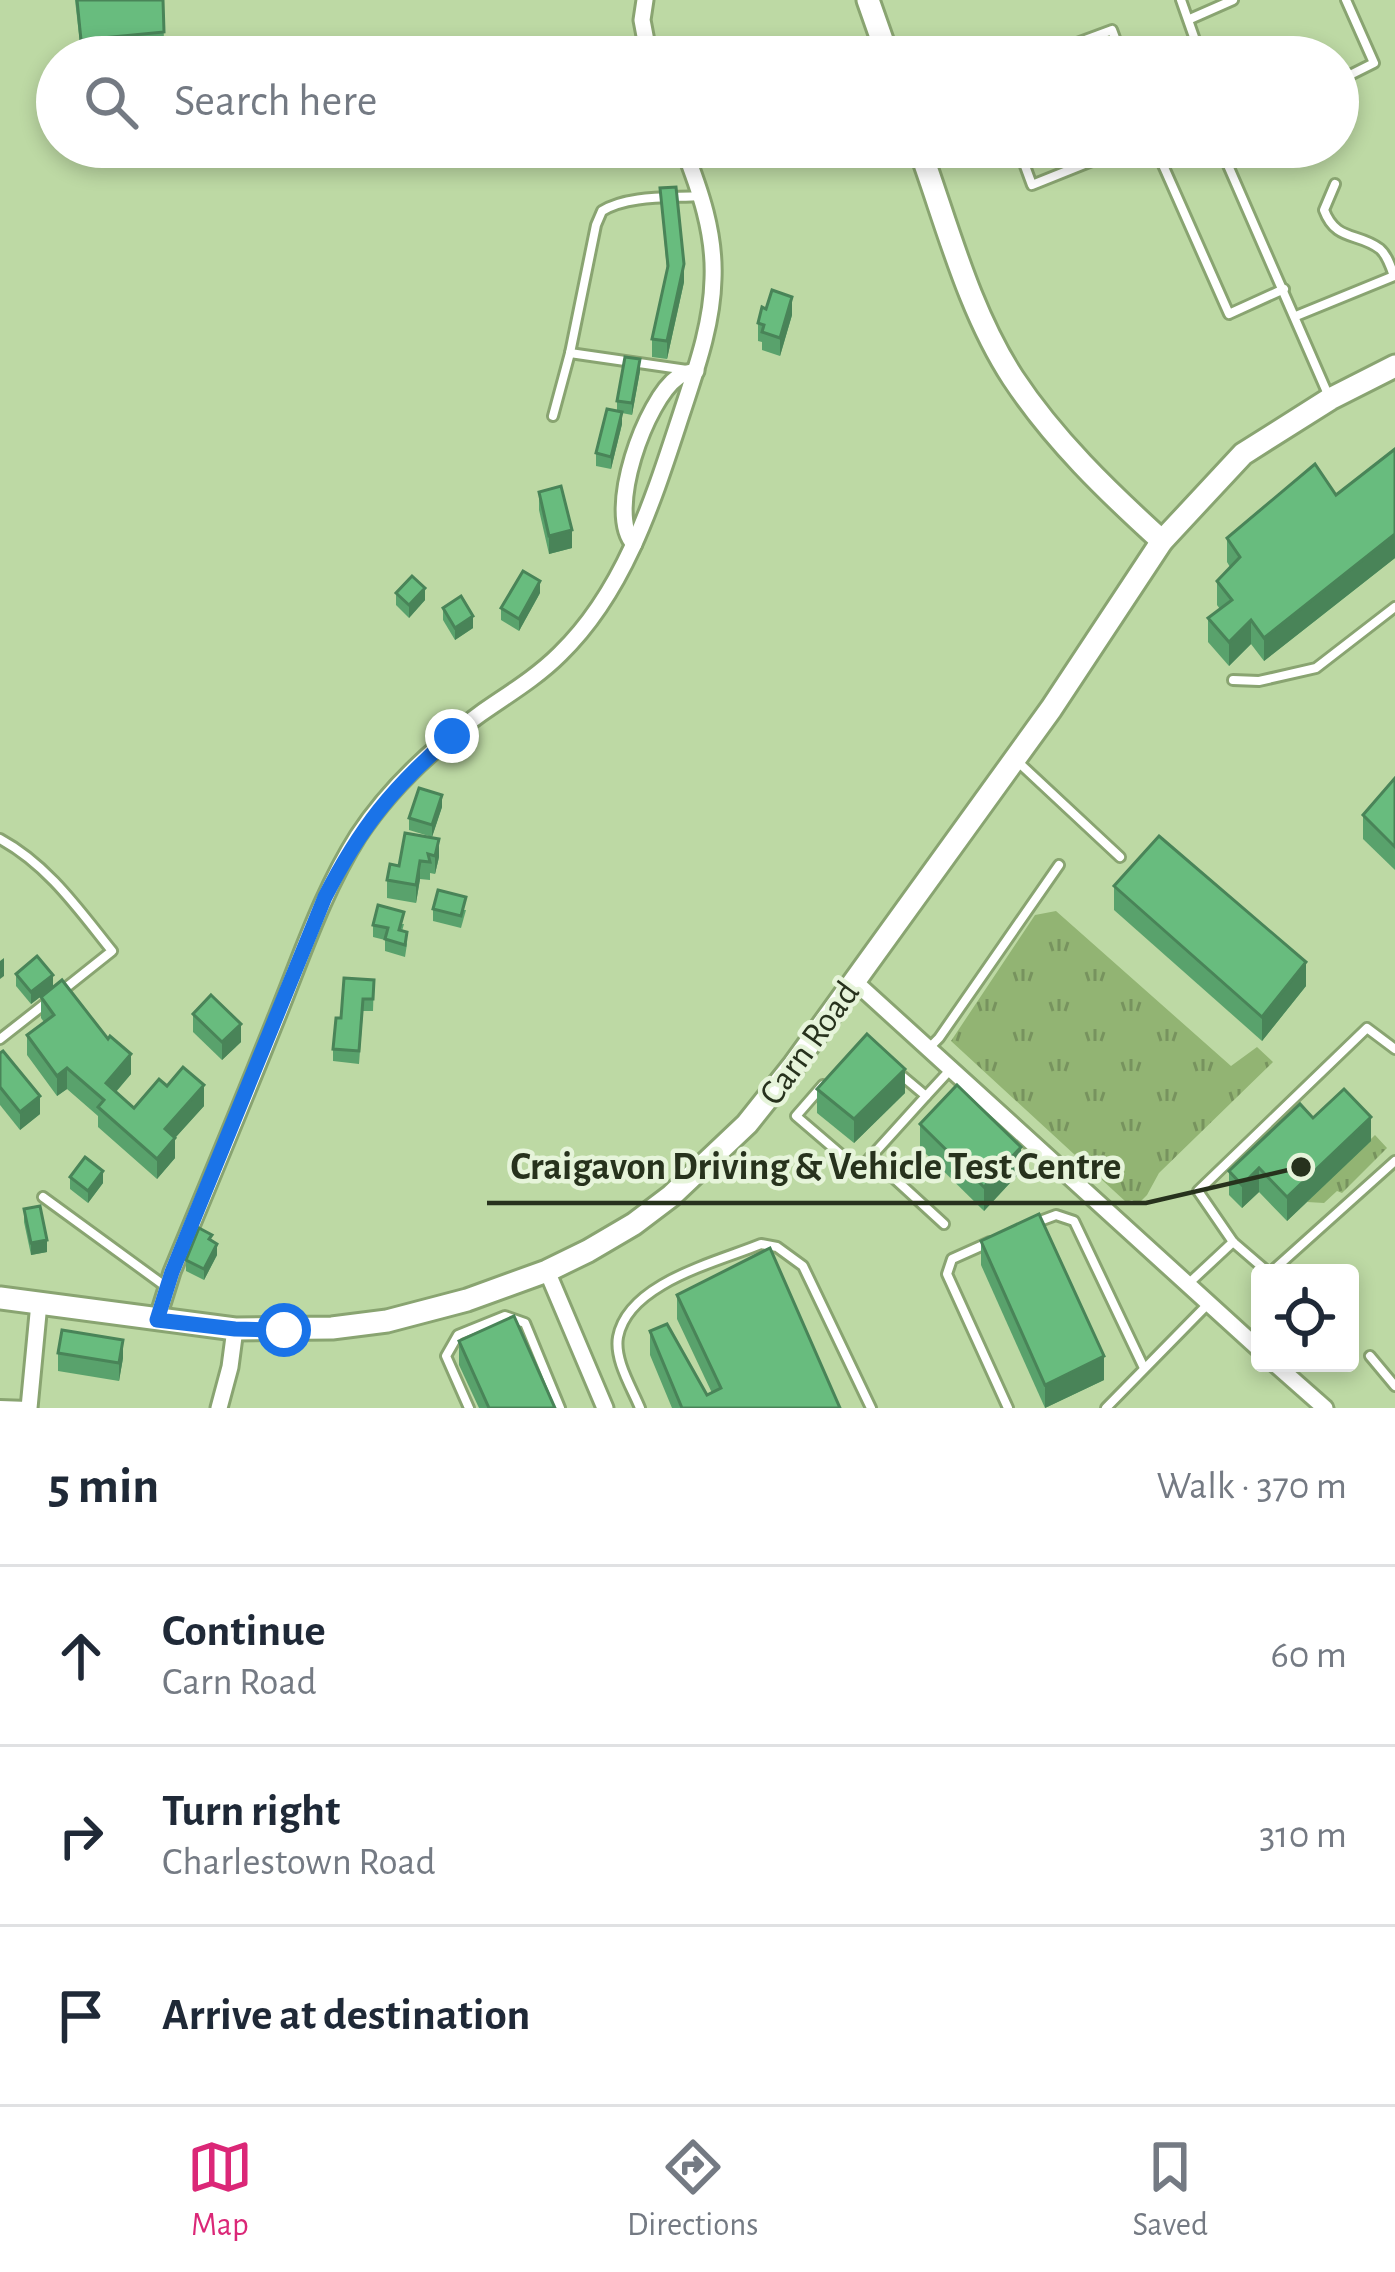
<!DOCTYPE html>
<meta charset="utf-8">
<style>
body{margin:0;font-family:"Alegreya Sans",sans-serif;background:#f2f2f3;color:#1f2937}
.controls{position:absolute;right:36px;bottom:36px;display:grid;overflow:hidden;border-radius:12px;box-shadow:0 6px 18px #0003}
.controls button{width:108px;height:108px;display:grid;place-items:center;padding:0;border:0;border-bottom:3px solid #e0e1e3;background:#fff;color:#1f2937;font:60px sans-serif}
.stop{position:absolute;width:36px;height:36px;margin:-27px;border:9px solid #1a73e8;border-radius:50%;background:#fff}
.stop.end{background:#1a73e8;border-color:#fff;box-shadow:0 3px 12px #0008}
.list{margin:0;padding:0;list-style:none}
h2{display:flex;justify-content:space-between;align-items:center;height:156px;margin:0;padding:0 48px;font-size:51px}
h2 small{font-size:39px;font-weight:400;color:#747a83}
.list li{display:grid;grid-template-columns:78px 1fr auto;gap:36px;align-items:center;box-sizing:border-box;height:180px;padding:0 48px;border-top:3px solid #e0e1e3}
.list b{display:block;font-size:45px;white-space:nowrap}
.list p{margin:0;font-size:39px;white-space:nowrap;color:#747a83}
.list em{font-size:39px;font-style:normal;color:#747a83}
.icon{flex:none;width:66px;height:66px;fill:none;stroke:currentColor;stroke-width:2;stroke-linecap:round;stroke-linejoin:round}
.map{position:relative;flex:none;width:1395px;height:1408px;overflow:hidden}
.search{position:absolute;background:#fff;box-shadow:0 6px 18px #0003;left:36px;right:36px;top:36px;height:132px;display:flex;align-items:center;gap:30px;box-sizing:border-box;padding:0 42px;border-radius:66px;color:#747a83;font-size:45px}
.sheet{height:696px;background:#fff}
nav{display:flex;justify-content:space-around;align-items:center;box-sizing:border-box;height:168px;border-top:3px solid #e0e1e3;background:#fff;font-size:33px;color:#747a83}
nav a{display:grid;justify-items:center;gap:6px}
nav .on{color:#db2777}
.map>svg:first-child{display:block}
.grass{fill:url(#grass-tufts)}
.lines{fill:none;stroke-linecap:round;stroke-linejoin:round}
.lane-casing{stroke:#89a471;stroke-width:14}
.street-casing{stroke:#89a471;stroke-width:21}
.secondary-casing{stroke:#89a471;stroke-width:27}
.lane{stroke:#fff;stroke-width:8}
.street{stroke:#fff;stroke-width:15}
.secondary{stroke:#fff;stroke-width:21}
.wall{fill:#59a26c}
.shaded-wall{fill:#498458}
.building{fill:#68bc7e;stroke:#498458;stroke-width:3}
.route{stroke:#1a73e8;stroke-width:15}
.labels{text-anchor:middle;stroke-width:9;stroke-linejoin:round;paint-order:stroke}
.street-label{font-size:36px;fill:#27321d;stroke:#e6f4da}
.leader{fill:none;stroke:#27321d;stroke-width:4.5}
.callout-dot{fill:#27321d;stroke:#e6f4da;stroke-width:4.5}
.callout-label{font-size:39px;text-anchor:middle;font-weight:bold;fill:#27321d;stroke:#e6f4da;stroke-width:9;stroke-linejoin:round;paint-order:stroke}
</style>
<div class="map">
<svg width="1395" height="1408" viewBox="0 0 1395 1408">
<defs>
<pattern id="grass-tufts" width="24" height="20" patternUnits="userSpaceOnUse" patternTransform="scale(3)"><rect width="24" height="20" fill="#92b473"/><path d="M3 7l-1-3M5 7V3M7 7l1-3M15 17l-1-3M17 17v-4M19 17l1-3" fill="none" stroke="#77935e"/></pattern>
</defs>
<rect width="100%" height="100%" fill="#bdd9a4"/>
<!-- grass -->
<g class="grass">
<polygon points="1056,911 1231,1066 1257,1047 1273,1062 1159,1173 1147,1195 1138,1204 1132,1200 1126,1202 951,1041 1035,915"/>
<polygon points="954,1058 1131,1219 1127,1218 953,1059"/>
<polygon points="1375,1135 1387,1148 1342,1193 1337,1191 1324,1203 1307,1202"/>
</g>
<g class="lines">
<defs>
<g id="lane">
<polyline points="1181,0 1201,57"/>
<polyline points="1190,19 1233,0"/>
<polyline points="1039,57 1112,30 1122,57"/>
<polyline points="1338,81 1374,63 1346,0"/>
<polyline points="1018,147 1032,185 1127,147"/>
<polyline points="1155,147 1229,314 1284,289"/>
<polyline points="1220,147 1330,399"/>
<path d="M1335 184 1324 210C1336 242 1358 232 1380 249 1387 255 1391 267 1394 276"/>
<polyline points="1296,316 1394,276"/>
<polyline points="570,353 687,370"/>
<path d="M553 416 570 353 596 225 602 211C628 195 669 198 700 196"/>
<polyline points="1233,680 1259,681 1316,668 1395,607"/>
<polyline points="1016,760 1120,857"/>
<path d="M0 839C48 865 79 910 112 951L63 990"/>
<polyline points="0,1039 46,1003"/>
<polyline points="929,1048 939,1038 1059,865"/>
<polyline points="901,1075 926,1096 950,1070"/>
<polyline points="823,1085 796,1116 859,1170 926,1096"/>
<polyline points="871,1157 944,1224"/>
<polyline points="43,1197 165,1286"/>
<polyline points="1032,1224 1056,1215 1074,1221 1144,1368"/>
<polyline points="990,1242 952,1259 947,1274 1008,1408"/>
<polyline points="1269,1273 1233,1242 1198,1191 1367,1028 1395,1049"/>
<polyline points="1270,1273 1395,1161"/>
<polyline points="1188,1284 1233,1242"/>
<polyline points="1370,1356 1395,1386"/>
<polyline points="0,1405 28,1406"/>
<polyline points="469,1408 446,1356 458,1335 505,1316 525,1323 560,1408"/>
<path d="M640 1408C632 1388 614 1360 618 1337 628 1283 717 1262 761 1244L777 1247 803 1266 871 1408"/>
<polyline points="1106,1408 1207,1305"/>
</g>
<g id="street">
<polyline points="645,0 642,20 649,57"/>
<path d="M634 544C605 513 646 399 678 377 682 374 691 372 696 371"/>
<polyline points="853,980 1260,1350"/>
<polyline points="547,1271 605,1408"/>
<path d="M157 1320 172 1272C207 1188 242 1104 276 1019 301 958 322 893 358 836 389 789 434 747 480 714 507 695 536 678 560 654 626 590 654 497 682 412 696 369 712 325 713 279 715 233 700 190 683 147"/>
<polyline points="1274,1363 1325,1408"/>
<polyline points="29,1408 39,1303"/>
<polyline points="219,1408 230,1367 235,1329"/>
</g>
<g id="secondary">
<polyline points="868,0 888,57"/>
<path d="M919 147C947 224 968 309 1013 378 1054 440 1107 491 1162 541"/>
<polyline points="0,1298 235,1329 332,1328 387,1321 467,1300 547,1271 588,1251 634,1224 671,1196 747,1124 794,1065 1051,709 1162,541 1243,454 1330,399 1395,366"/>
</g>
</defs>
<!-- lane casing -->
<use href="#lane" class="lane-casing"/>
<!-- street casing -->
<use href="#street" class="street-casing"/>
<!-- secondary casing -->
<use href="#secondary" class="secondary-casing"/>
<!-- lane -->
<use href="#lane" class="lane"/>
<!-- street -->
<use href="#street" class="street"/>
<!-- secondary -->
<use href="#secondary" class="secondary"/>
</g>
<!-- wall -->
<g class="wall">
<polygon points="75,0 163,0 164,44 81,52"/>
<polygon points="660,188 684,282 667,359 652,357 652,339 667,271"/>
<polygon points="792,315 780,356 762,350 762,342 758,341 758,323"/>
<polygon points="640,371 632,415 622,413 622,424 611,469 596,466 596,453 617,411 617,401"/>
<polygon points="1395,449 1395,558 1264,661 1251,644 1229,666 1208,642 1208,618 1220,609 1217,605 1217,581 1230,567 1227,562 1227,538 1336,495"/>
<polygon points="539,492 572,548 549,554 539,510"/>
<polygon points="396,593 425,600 409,618 396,605"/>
<polygon points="540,593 519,631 501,620 501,608"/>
<polygon points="443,608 473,628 455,640 443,620"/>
<polygon points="1395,778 1395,870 1363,839 1363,815"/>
<polygon points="442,807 432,837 409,830 409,818"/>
<polygon points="405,833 439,857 435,874 430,873 430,880 420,879 416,903 387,898 387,880 399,866"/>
<polygon points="1114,886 1306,986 1262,1041 1114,910"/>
<polygon points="433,909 466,910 461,928 433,921"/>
<polygon points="404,924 402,931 407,944 405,957 385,951 385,940 373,937 373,925"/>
<polygon points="16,974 53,987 31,1004 16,986"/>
<polygon points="374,980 373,1011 363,1011 359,1064 333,1061 333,1049 341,1018"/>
<polygon points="41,997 131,1074 116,1092 134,1108 167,1086 204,1106 175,1138 175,1158 157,1179 98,1127 98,1116 67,1089 57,1096 27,1055 27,1035 44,1022 41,1018"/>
<polygon points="193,1014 241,1042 222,1060 193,1032"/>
<polygon points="0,1053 40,1114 20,1130 0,1105"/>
<polygon points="817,1089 905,1093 854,1143 817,1113"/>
<polygon points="1313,1118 1371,1141 1287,1221 1259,1192 1242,1208 1229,1195 1229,1171"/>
<polygon points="920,1124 1021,1171 984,1211 920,1148"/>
<polygon points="70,1177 103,1183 88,1203 70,1189"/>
<polygon points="24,1209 47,1252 31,1255 24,1222"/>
<polygon points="212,1241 217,1255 204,1280 186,1271 186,1260"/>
<polygon points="981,1241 1104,1380 1045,1408 981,1265"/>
<polygon points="677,1295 840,1408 672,1408 650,1355 650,1331 707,1395 712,1393 677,1319"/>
<polygon points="459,1341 555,1408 479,1408 459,1365"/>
<polygon points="58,1353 123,1358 119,1381 58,1371"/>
</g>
<!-- shaded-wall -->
<g class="shaded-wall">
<polygon points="684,264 684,282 667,359 667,341"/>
<polygon points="792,297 792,315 780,356 780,338"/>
<polygon points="640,359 640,371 632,415 632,403"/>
<polygon points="622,412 622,424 611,469 611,457"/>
<polygon points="572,530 572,548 549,554 549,536"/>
<polygon points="1395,534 1395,558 1264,661 1264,638"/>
<polygon points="540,581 540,593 519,631 519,619"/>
<polygon points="425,588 425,600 409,618 409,605"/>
<polygon points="473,616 473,628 455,640 455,628"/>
<polygon points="1251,620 1251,644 1229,666 1229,642"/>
<polygon points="442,795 442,807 432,837 432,825"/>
<polygon points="439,839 439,857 435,874 435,856"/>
<polygon points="420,861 420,879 416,903 416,885"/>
<polygon points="4,958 4,976 0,979 0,961"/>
<polygon points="1306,962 1306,986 1262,1041 1262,1017"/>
<polygon points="53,975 53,987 31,1004 31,992"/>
<polygon points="241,1024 241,1042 222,1060 222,1042"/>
<polygon points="131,1054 131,1074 106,1103 106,1083"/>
<polygon points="67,1068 67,1089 57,1096 57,1076"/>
<polygon points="905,1069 905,1093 854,1143 854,1119"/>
<polygon points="204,1085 204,1106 175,1138 175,1158 157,1179 157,1159 165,1129"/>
<polygon points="40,1096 40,1114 20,1130 20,1112"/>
<polygon points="1371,1117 1371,1141 1287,1221 1287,1197"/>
<polygon points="1021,1147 1021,1171 984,1211 984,1187"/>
<polygon points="1259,1168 1259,1192 1242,1208 1242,1185"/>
<polygon points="103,1171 103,1183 88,1203 88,1191"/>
<polygon points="47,1240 47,1252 31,1255 31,1243"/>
<polygon points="217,1244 217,1255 204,1280 204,1269"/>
<polygon points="123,1340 123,1358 119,1381 119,1363"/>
<polygon points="1104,1356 1104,1380 1045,1408 1045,1385"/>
</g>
<!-- building -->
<g class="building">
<polygon points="77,0 163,0 164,32 81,40"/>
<polygon points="676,187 684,264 667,341 652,339 668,266 660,188"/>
<polygon points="772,290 792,297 780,338 762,332 764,325 758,323 762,307 766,309"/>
<polygon points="625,357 640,359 632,403 617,401"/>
<polygon points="607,409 622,412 611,457 596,453"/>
<polygon points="1395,449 1395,534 1264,638 1251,620 1229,642 1208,618 1232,600 1217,581 1240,557 1227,538 1315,464 1336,495"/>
<polygon points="561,486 572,530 549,536 539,492"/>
<polygon points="523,571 540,581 519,619 501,608"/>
<polygon points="412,576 425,588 409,605 396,593"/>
<polygon points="461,596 473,616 455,628 443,608"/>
<polygon points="1395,778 1395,847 1363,815"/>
<polygon points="419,788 442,795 432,825 409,818"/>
<polygon points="405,833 439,839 435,856 428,854 430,862 420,861 416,885 387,880 390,864 399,866"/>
<polygon points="1159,836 1306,962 1262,1017 1114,886"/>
<polygon points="438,890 466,897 461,916 433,909"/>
<polygon points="378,905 404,912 399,930 407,932 405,945 385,939 388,928 373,925"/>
<polygon points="37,956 53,975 31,992 16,974"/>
<polygon points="344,978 374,980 373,999 363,999 359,1051 333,1049 336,1018 341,1018"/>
<polygon points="62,980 108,1039 110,1036 131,1054 106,1083 134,1108 159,1079 167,1086 183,1067 204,1085 165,1129 175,1138 157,1159 98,1107 104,1100 67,1068 57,1076 27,1035 54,1015 41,997"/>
<polygon points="211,995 241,1024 222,1042 193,1014"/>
<polygon points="867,1034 905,1069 854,1119 817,1089"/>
<polygon points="3,1051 40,1096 20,1112 0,1087 0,1053"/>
<polygon points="957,1085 1021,1147 984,1187 920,1124"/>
<polygon points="1344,1089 1371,1117 1287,1197 1259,1168 1242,1185 1229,1171 1300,1104 1313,1118"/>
<polygon points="85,1157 103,1171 88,1191 70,1177"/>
<polygon points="40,1206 47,1240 31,1243 24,1209"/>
<polygon points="1039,1214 1104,1356 1045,1385 981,1241"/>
<polygon points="199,1228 212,1235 209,1239 217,1244 204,1269 186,1260"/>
<polygon points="770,1248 840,1408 682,1408 650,1331 667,1324 707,1395 721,1388 677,1295"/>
<polygon points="514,1316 555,1408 489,1408 459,1341"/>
<polygon points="62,1330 123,1340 119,1363 58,1353"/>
</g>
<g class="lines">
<!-- route -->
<path class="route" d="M284 1330 235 1329 157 1320 172 1272 325 897C360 828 393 787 452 736"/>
</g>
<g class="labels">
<!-- street labels -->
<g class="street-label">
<text transform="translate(808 1042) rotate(-54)" y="13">Carn Road</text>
</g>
</g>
<!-- callouts -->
<path class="leader" d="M1301 1167L1146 1203H487"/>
<circle class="callout-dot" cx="1301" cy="1167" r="12"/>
<g class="callout-label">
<text x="816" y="1179">Craigavon Driving &amp; Vehicle Test Centre</text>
</g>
</svg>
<div class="controls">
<button><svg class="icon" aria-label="locate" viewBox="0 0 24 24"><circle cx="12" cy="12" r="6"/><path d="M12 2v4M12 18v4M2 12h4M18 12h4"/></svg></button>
</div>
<div class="stop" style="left:284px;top:1330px"></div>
<div class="stop end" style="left:452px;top:736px"></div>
<div class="search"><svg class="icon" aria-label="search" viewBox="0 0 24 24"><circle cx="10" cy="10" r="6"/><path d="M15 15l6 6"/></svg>Search here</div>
</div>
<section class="sheet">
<h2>5 min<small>Walk · 370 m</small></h2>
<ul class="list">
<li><svg class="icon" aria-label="ahead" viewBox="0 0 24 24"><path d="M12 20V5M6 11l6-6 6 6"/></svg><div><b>Continue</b><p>Carn Road</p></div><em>60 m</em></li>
<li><svg class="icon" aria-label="right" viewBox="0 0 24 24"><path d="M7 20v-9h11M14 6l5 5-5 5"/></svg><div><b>Turn right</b><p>Charlestown Road</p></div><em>310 m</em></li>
<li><svg class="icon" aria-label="arrive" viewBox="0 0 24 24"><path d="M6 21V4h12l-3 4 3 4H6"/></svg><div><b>Arrive at destination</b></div></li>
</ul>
</section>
<nav>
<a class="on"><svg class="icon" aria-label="map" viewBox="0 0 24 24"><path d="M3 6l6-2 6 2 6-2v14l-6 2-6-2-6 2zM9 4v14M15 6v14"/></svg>Map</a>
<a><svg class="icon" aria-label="directions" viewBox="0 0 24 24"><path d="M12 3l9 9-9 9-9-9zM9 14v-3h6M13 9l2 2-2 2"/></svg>Directions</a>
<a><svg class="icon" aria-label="saved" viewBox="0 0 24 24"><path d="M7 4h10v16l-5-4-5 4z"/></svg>Saved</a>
</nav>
